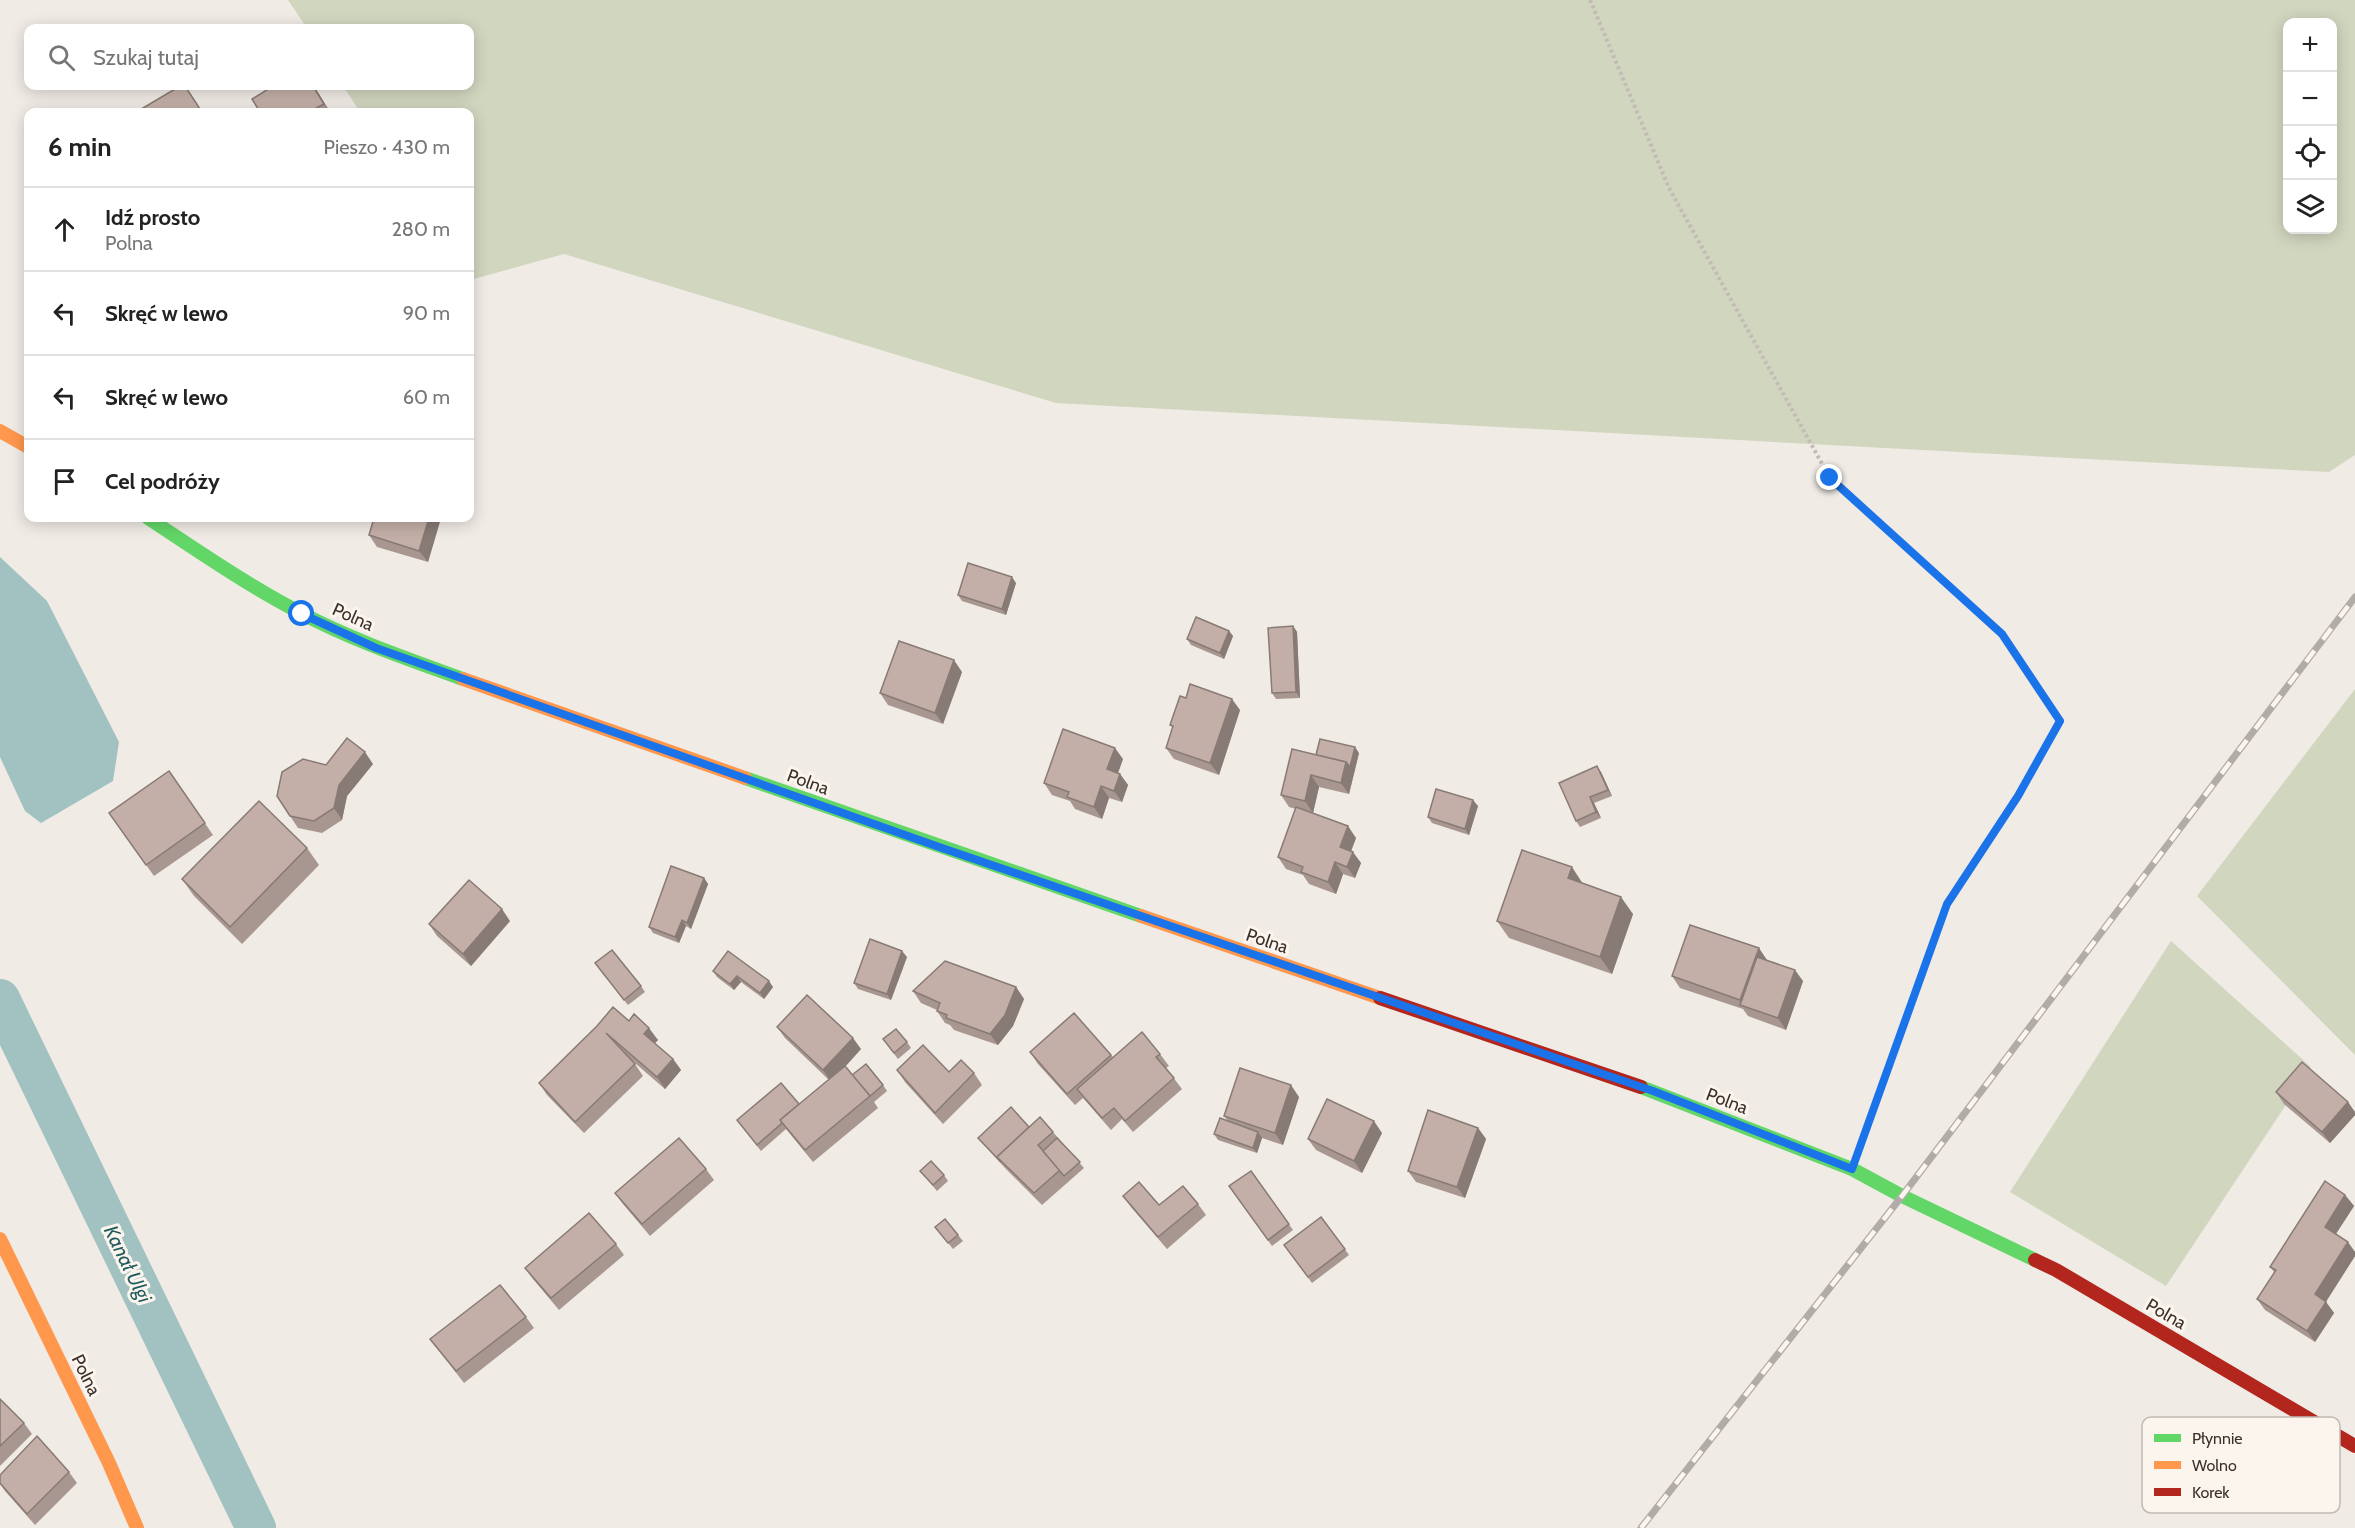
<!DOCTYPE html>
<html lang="pl">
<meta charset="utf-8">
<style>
body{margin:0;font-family:Cabin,sans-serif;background:#f2f2f2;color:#222}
.controls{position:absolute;right:18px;top:18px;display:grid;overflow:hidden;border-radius:12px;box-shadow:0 3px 15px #0003}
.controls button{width:54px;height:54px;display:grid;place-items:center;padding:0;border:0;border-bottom:2px solid #e0e0e0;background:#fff;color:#222;font:30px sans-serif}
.stop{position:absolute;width:18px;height:18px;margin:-14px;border:4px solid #1a73e8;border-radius:50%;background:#fff}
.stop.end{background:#1a73e8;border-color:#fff;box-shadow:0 2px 6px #0008}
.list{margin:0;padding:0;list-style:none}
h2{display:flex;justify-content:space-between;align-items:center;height:78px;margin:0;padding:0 24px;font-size:26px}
h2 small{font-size:20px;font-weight:400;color:#767676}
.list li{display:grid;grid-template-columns:39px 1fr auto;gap:18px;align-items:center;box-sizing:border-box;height:84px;padding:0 24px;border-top:2px solid #e0e0e0}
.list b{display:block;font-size:22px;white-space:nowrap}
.list p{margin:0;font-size:20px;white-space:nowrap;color:#767676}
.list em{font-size:20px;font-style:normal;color:#767676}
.icon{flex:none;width:33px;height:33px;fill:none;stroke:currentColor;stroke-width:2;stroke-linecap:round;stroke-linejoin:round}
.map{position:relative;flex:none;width:2355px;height:1528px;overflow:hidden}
.search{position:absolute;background:#fff;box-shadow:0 3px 15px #0003;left:24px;top:24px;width:450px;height:66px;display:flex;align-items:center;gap:15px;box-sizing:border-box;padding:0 21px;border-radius:12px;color:#767676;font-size:22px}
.panel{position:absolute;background:#fff;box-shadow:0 3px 15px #0003;left:24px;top:108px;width:450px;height:414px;border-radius:12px}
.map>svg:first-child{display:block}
.green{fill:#d1d6bf;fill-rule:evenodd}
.water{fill:#a1c2c1}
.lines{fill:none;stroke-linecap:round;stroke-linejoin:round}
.canal{stroke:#a1c2c1;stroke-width:40}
.path{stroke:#c2bbb6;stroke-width:4;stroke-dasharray:3 3;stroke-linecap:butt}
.fast{stroke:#63d668;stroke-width:14}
.slow{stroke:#ff974d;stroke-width:14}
.jam{stroke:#b3261e;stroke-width:14}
.rail-casing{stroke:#b1aca8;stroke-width:7}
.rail{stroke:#fbf5ee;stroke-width:4.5;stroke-dasharray:14;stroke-linecap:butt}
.wall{fill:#a89690}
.shaded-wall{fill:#887a75}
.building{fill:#c3afa7;stroke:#887a75;stroke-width:1.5}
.route{stroke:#1a73e8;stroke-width:8}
.labels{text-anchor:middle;stroke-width:6;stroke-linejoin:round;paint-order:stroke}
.street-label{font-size:18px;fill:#3b302b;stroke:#fbf5ee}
.water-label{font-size:20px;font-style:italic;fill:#1f5a5e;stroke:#fbf5ee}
.key{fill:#fbf5ee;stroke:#c1bab4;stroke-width:1.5}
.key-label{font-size:16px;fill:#3b302b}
</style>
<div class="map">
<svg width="2355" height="1528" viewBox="0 0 2355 1528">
<rect width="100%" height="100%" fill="#f0ebe5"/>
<!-- green -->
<g class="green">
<path d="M288 0H2355V455L2329 472 1056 403 564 254 470 280V112H360L343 86H470V28H307ZM2288 22H2332V230H2288Z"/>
<polygon points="2355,689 2355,1055 2197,896"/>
<polygon points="2171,941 2311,1067 2166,1286 2010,1192"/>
</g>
<!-- water -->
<polygon class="water" points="0,557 47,601 119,742 113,781 41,823 25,811 0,757"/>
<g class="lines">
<!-- canal -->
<polyline class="canal" points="0,999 256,1528"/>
<!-- path -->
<polyline class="path" points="1590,0 1669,188 1830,478 2002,634 2060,721 2018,796 1947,904 1864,1136"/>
<!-- fast -->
<g class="fast">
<path d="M148 518C198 551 247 585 301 613 352 640 408 659 463 679"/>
<polyline points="745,778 1141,916"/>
<polyline points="1641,1087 1852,1169 1902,1196 2035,1260"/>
</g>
<!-- slow -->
<g class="slow">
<polyline points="0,431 28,447"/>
<polyline points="463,679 745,778"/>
<polyline points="1141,916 1380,998"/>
<polyline points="0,1239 109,1463 137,1528"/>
</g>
<!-- jam -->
<g class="jam">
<polyline points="1380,998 1641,1087"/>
<polyline points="2035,1260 2056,1270 2355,1446"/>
</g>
<defs>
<polyline id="rail" points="1641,1528 1902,1196 2355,597"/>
</defs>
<!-- rail casing -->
<use href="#rail" class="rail-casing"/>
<!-- rail -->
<use href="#rail" class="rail"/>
</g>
<!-- wall -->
<g class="wall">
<polygon points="314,86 330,112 260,112"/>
<polygon points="374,518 441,518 428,562 377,547 369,535"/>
<polygon points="1016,583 1006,615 962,601 958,595"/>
<polygon points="1293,626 1297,632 1300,698 1276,699 1272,693"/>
<polygon points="1229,631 1233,636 1224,659 1191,645 1187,639"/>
<polygon points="962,672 943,724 888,705 880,693"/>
<polygon points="1186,698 1240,710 1219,775 1174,759 1166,748 1173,728 1170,725"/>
<polygon points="1359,753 1349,794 1319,787 1313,813 1309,812 1356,838 1351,851 1361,863 1355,878 1343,874 1336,894 1309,884 1303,875 1286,869 1278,857 1296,809 1289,807 1281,795 1316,755"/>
<polygon points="1123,759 1118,773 1120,774 1128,785 1122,802 1109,798 1102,819 1075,809 1070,801 1052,795 1044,783"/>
<polygon points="373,764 347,796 342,820 322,833 298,828 290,816 326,765"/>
<polygon points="169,771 213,835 154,876 109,813"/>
<polygon points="1601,772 1612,796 1594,803 1601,818 1580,827 1576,821"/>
<polygon points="1478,806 1469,835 1432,823 1428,817"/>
<polygon points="307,848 319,865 242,944 194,896 182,879"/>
<polygon points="704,878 708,884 691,929 686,926 679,943 653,933 649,927"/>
<polygon points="1583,884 1633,914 1612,974 1509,938 1497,921"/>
<polygon points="510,921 471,966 437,936 429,924"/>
<polygon points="728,951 773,987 764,999 741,982 734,990 717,977 713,971"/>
<polygon points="907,957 891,1000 858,989 854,983"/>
<polygon points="1767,960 1803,981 1786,1030 1748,1016 1743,1009 1680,988 1672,976"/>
<polygon points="599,969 641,986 645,992 628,1005"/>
<polygon points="1016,987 1024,999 1013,1026 998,1045 954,1030 950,1025 945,1023 937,1011 937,1010 921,1003 913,991"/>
<polygon points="629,1021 658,1040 655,1043 673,1059 681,1070 665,1089 628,1057 635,1064 643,1076 584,1133 547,1095 539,1083"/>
<polygon points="777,1027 861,1049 845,1067 852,1075 883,1085 887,1091 874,1102 878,1108 813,1162 786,1129 761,1151 737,1120 799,1104 829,1080 785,1038"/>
<polygon points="883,1039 907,1042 911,1048 898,1059"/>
<polygon points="1030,1052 1111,1055 1113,1057 1160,1054 1169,1066 1166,1068 1182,1089 1133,1132 1122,1119 1111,1130 1083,1098 1075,1105 1038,1064"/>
<polygon points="897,1070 949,1072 974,1073 982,1085 943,1124 905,1082"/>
<polygon points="2276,1092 2355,1112 2355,1115 2330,1143 2284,1104"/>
<polygon points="1299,1097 1283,1145 1262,1138 1257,1153 1218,1140 1214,1134 1228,1121 1224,1116"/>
<polygon points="1029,1127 1053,1132 1084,1168 1042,1205 1005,1168 983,1144 978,1138"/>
<polygon points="1478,1128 1486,1139 1465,1198 1416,1182 1408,1171"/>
<polygon points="1382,1133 1362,1173 1316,1150 1308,1139"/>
<polygon points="706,1169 714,1180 650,1236 623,1204 615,1193"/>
<polygon points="920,1171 944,1175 948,1181 937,1191"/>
<polygon points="1251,1171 1293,1230 1272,1246 1229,1186"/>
<polygon points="2345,1195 2354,1206 2336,1234 2355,1252 2355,1256 2326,1302 2334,1313 2315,1342 2265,1310 2257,1299 2275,1273 2270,1267"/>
<polygon points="1123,1196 1159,1205 1198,1204 1206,1215 1167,1249 1131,1207"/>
<polygon points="1321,1217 1349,1255 1312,1283 1284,1245"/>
<polygon points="935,1227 958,1235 963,1241 953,1249"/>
<polygon points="616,1244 624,1255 559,1310 533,1279 525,1268"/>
<polygon points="526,1317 534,1328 464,1383 430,1339"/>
<polygon points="0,1399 24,1423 32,1434 0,1466"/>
<polygon points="69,1472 77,1483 35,1525 5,1491 0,1484 0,1475"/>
</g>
<!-- shaded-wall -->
<g class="shaded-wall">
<polygon points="313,86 314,86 330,112 324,104"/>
<polygon points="429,518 441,518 428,562 419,551"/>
<polygon points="1012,577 1016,583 1006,615 1002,609"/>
<polygon points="1293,626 1297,632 1300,698 1296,692"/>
<polygon points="1229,631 1233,636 1224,659 1220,653"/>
<polygon points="954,660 962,672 943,724 935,713"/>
<polygon points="1232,699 1240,710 1219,775 1210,763"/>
<polygon points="1355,747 1359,753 1349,794 1341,783 1346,762"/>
<polygon points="1115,748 1123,759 1115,781 1107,769"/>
<polygon points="365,752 373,764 347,796 342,820 334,808 339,785"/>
<polygon points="1597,766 1601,772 1612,796 1608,790"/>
<polygon points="1120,774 1128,785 1122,802 1114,791"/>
<polygon points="1311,775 1319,787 1313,813 1305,801"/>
<polygon points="1101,786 1109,798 1102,819 1094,807"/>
<polygon points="1590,797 1594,803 1601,818 1596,812"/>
<polygon points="1473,800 1478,806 1469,835 1465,829"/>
<polygon points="1348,826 1356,838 1348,859 1340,847"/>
<polygon points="1353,852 1361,863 1355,878 1347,867"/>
<polygon points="1335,862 1343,874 1336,894 1328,882"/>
<polygon points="1572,867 1583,884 1568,878"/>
<polygon points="704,878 708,884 691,929 687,923"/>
<polygon points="1621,897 1633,914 1612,974 1600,957"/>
<polygon points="502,909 510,921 471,966 463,954"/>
<polygon points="682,920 686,926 679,943 675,937"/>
<polygon points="1759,948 1767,960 1746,1007 1740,1000"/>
<polygon points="902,951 907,957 891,1000 887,994"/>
<polygon points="1795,970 1803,981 1786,1030 1778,1018"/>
<polygon points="737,976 741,982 734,990 730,984"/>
<polygon points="769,981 773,987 764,999 760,993"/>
<polygon points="1016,987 1024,999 1013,1026 998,1045 990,1034"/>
<polygon points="649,1028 658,1040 652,1046 644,1034"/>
<polygon points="853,1038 861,1049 831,1082 823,1070"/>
<polygon points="673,1059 681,1070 665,1089 657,1077"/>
<polygon points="1291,1085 1299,1097 1283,1145 1275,1133"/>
<polygon points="2348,1102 2355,1112 2355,1115 2330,1143 2322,1132"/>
<polygon points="1374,1121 1382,1133 1362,1173 1354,1161"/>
<polygon points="1478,1128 1486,1139 1465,1198 1457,1187"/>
<polygon points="1258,1132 1262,1138 1257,1153 1253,1148"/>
<polygon points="2345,1195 2354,1206 2333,1238 2325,1227"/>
<polygon points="2348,1242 2355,1252 2355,1256 2323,1306 2315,1294"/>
<polygon points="2326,1302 2334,1313 2315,1342 2307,1331"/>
</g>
<!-- building -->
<g class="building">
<polygon points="180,86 185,86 202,112 146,112 143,108"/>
<polygon points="273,86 313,86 324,104 309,112 260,112 252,99"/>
<polygon points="374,518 429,518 419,551 369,535"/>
<polygon points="968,563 1012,577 1002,609 958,595"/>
<polygon points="1196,617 1229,631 1220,653 1187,639"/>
<polygon points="1293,626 1296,692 1272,693 1268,628"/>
<polygon points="899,641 954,660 935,713 880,693"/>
<polygon points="1190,684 1232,699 1210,763 1166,748 1173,726 1170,725 1180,696 1186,698"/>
<polygon points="1063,729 1115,748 1107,769 1120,774 1114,791 1101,786 1094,807 1067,797 1069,792 1044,783"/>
<polygon points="347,738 365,752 339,785 334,808 314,821 290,816 277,796 282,772 303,759 326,765"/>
<polygon points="1320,739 1355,747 1350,767 1346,762 1316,755"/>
<polygon points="1292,749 1346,762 1341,783 1311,775 1305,801 1281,795"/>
<polygon points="1597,766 1608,790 1590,797 1596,812 1576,821 1559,783"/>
<polygon points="169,771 205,823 146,865 109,813"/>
<polygon points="1436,789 1473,800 1465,829 1428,817"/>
<polygon points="259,801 307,848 230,927 182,879"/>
<polygon points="1296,807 1348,826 1340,847 1353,852 1347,867 1335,862 1328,882 1301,872 1303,867 1278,857"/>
<polygon points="1522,850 1572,867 1568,878 1621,897 1600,957 1497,921"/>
<polygon points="671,866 704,878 687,923 682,920 675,937 649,927"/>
<polygon points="469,880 502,909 463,954 429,924"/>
<polygon points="1690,925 1759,948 1740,1000 1672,976"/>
<polygon points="870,939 902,951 887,994 854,983"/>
<polygon points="612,950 641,986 624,1000 595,963"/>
<polygon points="728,951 769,981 760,993 737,976 730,984 713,971"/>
<polygon points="1757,957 1795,970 1778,1018 1740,1005"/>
<polygon points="945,961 1016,987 1005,1015 990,1034 946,1018 947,1015 937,1011 940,1003 913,991"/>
<polygon points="807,995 853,1038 823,1070 777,1027"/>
<polygon points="613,1007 629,1021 634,1014 649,1028 644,1034 673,1059 657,1077 606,1033 635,1064 575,1122 539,1083 597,1026"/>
<polygon points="1074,1013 1111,1055 1067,1094 1030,1052"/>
<polygon points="896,1029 907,1042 894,1053 883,1039"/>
<polygon points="1142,1032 1160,1054 1156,1057 1174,1078 1125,1121 1114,1108 1102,1118 1077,1089"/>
<polygon points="923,1045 949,1072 961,1060 974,1073 935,1113 897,1070"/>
<polygon points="2302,1062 2348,1102 2322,1132 2276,1092"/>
<polygon points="866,1064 883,1085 870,1096 852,1075"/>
<polygon points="845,1066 870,1096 805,1150 780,1120"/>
<polygon points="1240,1068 1291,1085 1275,1133 1224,1116"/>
<polygon points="781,1083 799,1104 780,1120 782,1123 757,1145 737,1120"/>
<polygon points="1327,1099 1374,1121 1354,1161 1308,1139"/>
<polygon points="1011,1107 1029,1127 997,1157 1001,1162 978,1138"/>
<polygon points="1428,1110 1478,1128 1457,1187 1408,1171"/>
<polygon points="1040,1117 1053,1132 1038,1145 1060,1170 1034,1193 997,1157"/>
<polygon points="1220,1118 1258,1132 1253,1148 1214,1134"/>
<polygon points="679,1138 706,1169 642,1224 615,1193"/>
<polygon points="1057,1138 1080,1162 1064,1176 1043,1151"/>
<polygon points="931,1161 944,1175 933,1185 920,1171"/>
<polygon points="1251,1171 1289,1224 1268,1240 1229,1186"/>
<polygon points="2325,1181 2345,1195 2325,1227 2348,1242 2315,1294 2326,1302 2307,1331 2257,1299 2276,1270 2270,1267"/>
<polygon points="1139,1182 1159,1205 1183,1186 1198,1204 1158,1237 1123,1196"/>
<polygon points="589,1213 616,1244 551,1298 525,1268"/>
<polygon points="1321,1217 1345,1249 1308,1277 1284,1245"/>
<polygon points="945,1219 958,1235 948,1243 935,1227"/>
<polygon points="500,1285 526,1317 456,1371 430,1339"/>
<polygon points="0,1399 24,1423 0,1446"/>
<polygon points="37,1436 69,1472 27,1514 0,1483 0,1475"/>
</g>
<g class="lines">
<!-- route -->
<polyline class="route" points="302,614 376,648 942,848 1653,1091 1852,1169 1947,904 2018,796 2060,721 2002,634 1830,478"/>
</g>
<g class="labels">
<!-- street labels -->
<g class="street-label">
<text transform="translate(353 617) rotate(24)" y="6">Polna</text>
<text transform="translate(808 782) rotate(20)" y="6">Polna</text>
<text transform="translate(1267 941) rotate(19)" y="6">Polna</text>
<text transform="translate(1727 1101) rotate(21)" y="6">Polna</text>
<text transform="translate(2166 1314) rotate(30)" y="6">Polna</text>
<text transform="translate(86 1375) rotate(64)" y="6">Polna</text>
</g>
<!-- water labels -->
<g class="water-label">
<text transform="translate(128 1264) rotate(64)" y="7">Kanał Ulgi</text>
</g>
</g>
<!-- legend -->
<rect x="2142" y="1417" width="198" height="96" rx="9" class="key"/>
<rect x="2154" y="1434" width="27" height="8" fill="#63d668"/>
<rect x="2154" y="1461" width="27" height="8" fill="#ff974d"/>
<rect x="2154" y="1488" width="27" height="8" fill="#b3261e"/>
<g class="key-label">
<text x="2192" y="1444">Płynnie</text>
<text x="2192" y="1471">Wolno</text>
<text x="2192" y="1498">Korek</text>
</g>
</svg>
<div class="controls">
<button>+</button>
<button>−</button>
<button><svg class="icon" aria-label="locate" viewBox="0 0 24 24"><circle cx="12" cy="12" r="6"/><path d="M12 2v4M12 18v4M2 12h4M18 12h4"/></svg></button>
<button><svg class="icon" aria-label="layers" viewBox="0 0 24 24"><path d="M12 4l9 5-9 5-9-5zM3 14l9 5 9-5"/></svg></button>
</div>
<div class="stop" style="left:302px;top:614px"></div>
<div class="stop end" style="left:1830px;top:478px"></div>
<div class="search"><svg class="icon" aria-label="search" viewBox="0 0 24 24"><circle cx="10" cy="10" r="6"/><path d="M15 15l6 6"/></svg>Szukaj tutaj</div>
<section class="panel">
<h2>6 min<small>Pieszo · 430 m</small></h2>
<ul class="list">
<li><svg class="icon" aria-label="ahead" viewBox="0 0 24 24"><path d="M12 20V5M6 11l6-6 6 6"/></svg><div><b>Idź prosto</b><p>Polna</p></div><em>280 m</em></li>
<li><svg class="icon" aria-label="left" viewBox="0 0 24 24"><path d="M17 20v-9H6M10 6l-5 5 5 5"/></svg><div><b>Skręć w lewo</b></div><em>90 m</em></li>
<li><svg class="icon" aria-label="left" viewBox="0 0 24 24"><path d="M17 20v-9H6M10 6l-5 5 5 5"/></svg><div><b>Skręć w lewo</b></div><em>60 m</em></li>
<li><svg class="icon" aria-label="arrive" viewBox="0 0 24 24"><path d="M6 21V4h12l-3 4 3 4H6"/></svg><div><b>Cel podróży</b></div></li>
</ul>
</section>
</div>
